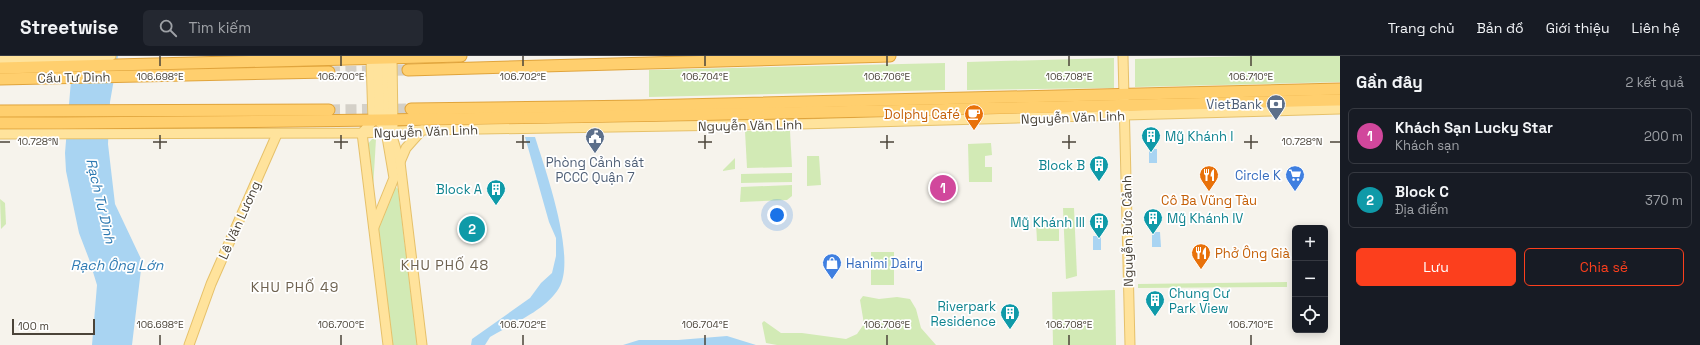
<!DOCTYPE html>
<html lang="vi">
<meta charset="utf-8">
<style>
body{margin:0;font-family:"Space Grotesk",sans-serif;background:#242831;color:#f1f3f6}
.controls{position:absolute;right:12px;bottom:12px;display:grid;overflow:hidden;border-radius:6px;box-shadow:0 2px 10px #0003}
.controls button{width:36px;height:36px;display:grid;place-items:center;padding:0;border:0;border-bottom:1px solid #363941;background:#171b24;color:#f1f3f6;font:20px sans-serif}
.scale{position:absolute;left:12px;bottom:10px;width:83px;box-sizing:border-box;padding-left:4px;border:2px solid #4b4439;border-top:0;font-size:11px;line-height:14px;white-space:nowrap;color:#4b4439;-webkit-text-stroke:3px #fff;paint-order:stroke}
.you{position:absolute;left:777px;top:159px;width:14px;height:14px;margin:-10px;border:3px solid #fff;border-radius:50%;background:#1a73e8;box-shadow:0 0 0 6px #1a73e833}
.badge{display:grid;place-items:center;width:26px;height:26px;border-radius:50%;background:#fc3f1d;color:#fff;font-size:13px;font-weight:700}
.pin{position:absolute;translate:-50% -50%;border:2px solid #fff;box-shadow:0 1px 4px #0006}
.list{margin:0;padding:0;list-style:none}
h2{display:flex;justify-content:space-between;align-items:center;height:52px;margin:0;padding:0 16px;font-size:17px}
h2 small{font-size:13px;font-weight:400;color:#9ea1a6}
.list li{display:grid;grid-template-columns:26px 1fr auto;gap:12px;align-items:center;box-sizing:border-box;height:56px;margin:0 8px 8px;padding:0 8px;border:1px solid #363941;border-radius:6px}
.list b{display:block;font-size:15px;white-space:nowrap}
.list p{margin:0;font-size:13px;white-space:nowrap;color:#9ea1a6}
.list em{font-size:13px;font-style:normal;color:#9ea1a6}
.actions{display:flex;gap:8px;padding:12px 16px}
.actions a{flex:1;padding:9px 0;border:1px solid #fc3f1d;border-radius:6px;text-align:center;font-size:14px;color:#fc3f1d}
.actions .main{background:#fc3f1d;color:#fff}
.icon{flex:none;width:22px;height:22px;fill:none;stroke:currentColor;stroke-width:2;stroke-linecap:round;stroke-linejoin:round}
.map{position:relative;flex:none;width:1340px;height:289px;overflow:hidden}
header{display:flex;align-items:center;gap:24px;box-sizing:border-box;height:56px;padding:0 20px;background:#171b24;border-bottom:1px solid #363941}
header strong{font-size:19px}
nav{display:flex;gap:22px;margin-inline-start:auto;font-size:14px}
.search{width:280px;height:36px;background:#242831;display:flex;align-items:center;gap:10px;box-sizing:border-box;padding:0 14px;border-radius:6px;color:#9ea1a6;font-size:15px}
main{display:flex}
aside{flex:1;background:#171b24}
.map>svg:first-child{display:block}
.green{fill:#d2eab5}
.water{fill:#a9d4f2}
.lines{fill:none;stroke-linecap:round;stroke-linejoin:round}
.highway-tunnel{stroke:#d4d0c8;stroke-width:11;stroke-dasharray:11 5.5;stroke-linecap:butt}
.major-casing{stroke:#e6c16a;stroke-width:11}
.highway-casing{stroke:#e0a43c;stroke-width:13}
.major{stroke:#ffe39c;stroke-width:9}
.highway{stroke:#ffcf6e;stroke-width:11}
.ticks{fill:none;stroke:#4b4439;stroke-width:1.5}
.labels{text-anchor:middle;stroke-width:3.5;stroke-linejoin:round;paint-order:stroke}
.street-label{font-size:13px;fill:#4b4439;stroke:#fff}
.service-label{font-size:13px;fill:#4e5e75;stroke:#fff;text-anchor:end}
.food-label{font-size:13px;fill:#c56008;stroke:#fff;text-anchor:end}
.culture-label{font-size:13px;fill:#0d838f;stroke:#fff;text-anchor:end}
.shop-label{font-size:13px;fill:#366cbe;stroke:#fff;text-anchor:end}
.water-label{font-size:14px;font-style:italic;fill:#2e7ab2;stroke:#fff}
.neighbourhood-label{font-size:14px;letter-spacing:1px;fill:#6e6250;stroke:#fff}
.ticks-label{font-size:10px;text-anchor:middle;fill:#4b4439;stroke:#fff;stroke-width:3.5;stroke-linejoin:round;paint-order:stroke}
</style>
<header>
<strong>Streetwise</strong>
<div class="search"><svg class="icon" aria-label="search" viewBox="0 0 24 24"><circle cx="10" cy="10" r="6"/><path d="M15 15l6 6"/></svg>Tìm kiếm</div>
<nav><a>Trang chủ</a><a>Bản đồ</a><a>Giới thiệu</a><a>Liên hệ</a></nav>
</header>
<main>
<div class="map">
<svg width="1340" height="289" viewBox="0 0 1340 289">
<rect width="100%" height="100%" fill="#f6f3ec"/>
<!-- green -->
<g class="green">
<polygon points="1249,0 1340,0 1340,26 1135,31 1135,3"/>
<polygon points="1114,2 1114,32 967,34 967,6"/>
<polygon points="945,7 945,34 649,41 649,14"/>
<polygon points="745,75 790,75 792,111 747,112"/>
<polygon points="372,83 376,83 373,133 367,89"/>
<polygon points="991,87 992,99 985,100 985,111 992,111 992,126 969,126 968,88"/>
<polygon points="807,100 819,100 821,129 807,130"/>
<polygon points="735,102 735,113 723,115 723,114"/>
<polygon points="792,117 792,126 741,127 741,118"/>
<polygon points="792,129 792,140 787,144 740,146 741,131"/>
<polygon points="396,131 398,133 417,289 393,289 378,174 393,132"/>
<polygon points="0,143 5,147 6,168 1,173"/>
<polygon points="1063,152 1074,152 1077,220 1066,223"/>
<polygon points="1059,166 1059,185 1037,185 1036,167"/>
<rect x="871" y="196" width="23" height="33"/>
<polygon points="1287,226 1287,231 1138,232 1138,228"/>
<polygon points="1115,234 1116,289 1053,289 1052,236"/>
<polygon points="863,240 879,243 897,241 910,243 916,253 921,272 936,289 777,289 766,287 762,267 764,265 781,277 802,277 846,283 857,278 864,268 860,244"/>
</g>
<!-- water -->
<g class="water">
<polygon points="73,0 118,0 110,46 108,88 115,148 142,205 132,289 92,289 97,229 89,203 79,177 66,115 65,97"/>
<path d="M525 81H535C545 113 577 202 559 232 545 255 513 267 490 281L485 289H471L472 283 530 242 541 227 552 217 556 200V182L549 166Z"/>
<rect x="1149" y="93" width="8" height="14"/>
<polygon points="1152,176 1160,176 1161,191 1152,191"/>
<rect x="1093" y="180" width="8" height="14"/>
<polygon points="727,280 756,289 623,289 639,284 678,284"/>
</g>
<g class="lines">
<!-- highway-tunnel -->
<g class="highway-tunnel">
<polyline points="329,16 408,14"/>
<polyline points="329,54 411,53"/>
</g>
<defs>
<g id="major">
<polyline points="373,0 371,3 373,65 362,77 388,289"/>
<polyline points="386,0 387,65 400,106 422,289"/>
<polyline points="391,0 392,2 393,70"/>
<polyline points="1123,0 1130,289"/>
<polyline points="0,4 111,0"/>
<polyline points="0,78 362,77 422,74 800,68 1340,53"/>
<polyline points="400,106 406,92 422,74"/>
<polyline points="374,171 394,122 386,75 379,65 378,0"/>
<polyline points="189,289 211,228 277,78"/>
</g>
<g id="highway">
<polyline points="0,12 461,0"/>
<polyline points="408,14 890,0"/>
<polyline points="0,23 329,16"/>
<polyline points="411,53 641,50 1340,33"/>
<polyline points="0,55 329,54"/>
<path d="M0 67C447 66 893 55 1340 44"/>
</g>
</defs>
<!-- major casing -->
<use href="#major" class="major-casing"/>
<!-- highway casing -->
<use href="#highway" class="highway-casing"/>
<!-- major -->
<use href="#major" class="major"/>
<!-- highway -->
<use href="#highway" class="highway"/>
</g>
<!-- ticks -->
<path class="ticks" d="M160 0V10M341 0V10M523 0V10M705 0V10M887 0V10M1069 0V10M1251 0V10M160 79V93M341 79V93M523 79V93M705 79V93M887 79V93M1069 79V93M1251 79V93M0 86H10M153 86H167M334 86H348M516 86H530M698 86H712M880 86H894M1062 86H1076M1244 86H1258M1330 86H1340M160 279V289M341 279V289M523 279V289M705 279V289M887 279V289M1069 279V289M1251 279V289"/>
<!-- icons -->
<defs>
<symbol id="bank-pin" viewBox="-11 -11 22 30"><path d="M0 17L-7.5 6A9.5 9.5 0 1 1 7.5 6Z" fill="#5c6f8a" stroke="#fff"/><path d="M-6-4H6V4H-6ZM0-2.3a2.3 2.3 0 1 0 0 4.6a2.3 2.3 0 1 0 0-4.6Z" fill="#fff"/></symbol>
<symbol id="cafe-pin" viewBox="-11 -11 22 30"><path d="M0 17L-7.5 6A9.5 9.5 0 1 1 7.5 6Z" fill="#e8710a" stroke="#fff"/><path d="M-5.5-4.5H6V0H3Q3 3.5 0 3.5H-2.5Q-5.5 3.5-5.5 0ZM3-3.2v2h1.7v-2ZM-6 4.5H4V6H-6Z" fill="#fff"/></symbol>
<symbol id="building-pin" viewBox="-11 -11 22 30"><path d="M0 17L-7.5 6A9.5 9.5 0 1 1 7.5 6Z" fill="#0f9aa8" stroke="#fff"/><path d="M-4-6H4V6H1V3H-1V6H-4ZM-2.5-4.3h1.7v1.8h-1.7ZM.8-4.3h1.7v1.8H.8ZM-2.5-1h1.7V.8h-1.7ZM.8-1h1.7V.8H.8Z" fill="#fff"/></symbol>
<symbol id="civic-pin" viewBox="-11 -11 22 30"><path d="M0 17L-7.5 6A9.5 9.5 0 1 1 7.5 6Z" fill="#5c6f8a" stroke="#fff"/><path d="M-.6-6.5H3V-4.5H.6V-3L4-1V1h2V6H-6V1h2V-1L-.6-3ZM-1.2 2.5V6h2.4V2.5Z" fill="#fff"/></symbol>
<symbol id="restaurant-pin" viewBox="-11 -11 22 30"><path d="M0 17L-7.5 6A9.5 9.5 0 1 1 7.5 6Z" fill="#e8710a" stroke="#fff"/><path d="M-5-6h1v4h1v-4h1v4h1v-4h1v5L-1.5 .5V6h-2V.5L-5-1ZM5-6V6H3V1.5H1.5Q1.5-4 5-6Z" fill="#fff"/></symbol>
<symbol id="supermarket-pin" viewBox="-11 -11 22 30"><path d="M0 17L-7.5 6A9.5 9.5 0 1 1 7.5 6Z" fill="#3f7fe0" stroke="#fff"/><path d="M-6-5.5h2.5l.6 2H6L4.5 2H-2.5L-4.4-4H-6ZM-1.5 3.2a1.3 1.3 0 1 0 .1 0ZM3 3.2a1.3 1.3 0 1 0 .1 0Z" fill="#fff"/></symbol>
<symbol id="shop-pin" viewBox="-11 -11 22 30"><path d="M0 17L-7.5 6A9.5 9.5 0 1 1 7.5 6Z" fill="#3f7fe0" stroke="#fff"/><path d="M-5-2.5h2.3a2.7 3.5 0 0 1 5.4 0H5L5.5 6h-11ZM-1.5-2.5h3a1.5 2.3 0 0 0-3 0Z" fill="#fff"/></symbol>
</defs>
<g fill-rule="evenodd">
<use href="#bank-pin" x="1265" y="37" width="22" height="30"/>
<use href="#cafe-pin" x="963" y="47" width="22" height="30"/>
<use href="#building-pin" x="1140" y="69" width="22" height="30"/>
<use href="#civic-pin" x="584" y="70" width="22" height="30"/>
<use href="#building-pin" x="1088" y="98" width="22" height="30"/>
<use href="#restaurant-pin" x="1198" y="108" width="22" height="30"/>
<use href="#supermarket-pin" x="1284" y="108" width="22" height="30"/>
<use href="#building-pin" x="485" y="122" width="22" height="30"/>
<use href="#building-pin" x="1142" y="151" width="22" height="30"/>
<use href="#building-pin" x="1088" y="155" width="22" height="30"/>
<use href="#restaurant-pin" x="1190" y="186" width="22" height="30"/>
<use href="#shop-pin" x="821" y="196" width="22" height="30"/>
<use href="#building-pin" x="1144" y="233" width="22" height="30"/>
<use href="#building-pin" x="999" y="246" width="22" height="30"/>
</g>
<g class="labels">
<!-- street labels -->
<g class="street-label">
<text transform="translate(74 21) rotate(-1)" y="5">Cầu Tư Dinh</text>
<text transform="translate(1073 61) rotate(-2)" y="5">Nguyễn Văn Linh</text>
<text transform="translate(750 69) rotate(-1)" y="5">Nguyễn Văn Linh</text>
<text transform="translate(426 75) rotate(-2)" y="5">Nguyễn Văn Linh</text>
<text transform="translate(239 164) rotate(-66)" y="5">Lê Văn Lương</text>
<text transform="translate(1127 175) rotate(-91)" y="5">Nguyễn Đức Cảnh</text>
</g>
<!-- service labels -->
<g class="service-label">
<text x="1262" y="53">VietBank</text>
<text x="595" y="111" text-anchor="middle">Phòng Cảnh sát<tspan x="595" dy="15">PCCC Quận 7</tspan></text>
</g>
<!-- food labels -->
<g class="food-label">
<text x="960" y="63">Dolphy Café</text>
<text x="1209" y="149" text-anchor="middle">Cô Ba Vũng Tàu</text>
<text x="1215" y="202" text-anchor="start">Phở Ông Già</text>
</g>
<!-- culture labels -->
<g class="culture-label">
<text x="1165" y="85" text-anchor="start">Mỹ Khánh I</text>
<text x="1085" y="114">Block B</text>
<text x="482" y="138">Block A</text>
<text x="1167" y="167" text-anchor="start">Mỹ Khánh IV</text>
<text x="1085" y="171">Mỹ Khánh III</text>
<text x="1169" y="242" text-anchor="start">Chung Cư<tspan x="1169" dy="15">Park View</tspan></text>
<text x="996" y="255">Riverpark<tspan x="996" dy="15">Residence</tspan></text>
</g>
<!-- shop labels -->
<g class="shop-label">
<text x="1281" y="124">Circle K</text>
<text x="846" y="212" text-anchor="start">Hanimi Dairy</text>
</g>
<!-- water labels -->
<g class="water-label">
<text transform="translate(101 145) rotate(77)" y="5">Rạch Tư Dinh</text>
<text x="117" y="214">Rạch Ông Lớn</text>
</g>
<!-- neighbourhood labels -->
<g class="neighbourhood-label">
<text x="445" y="214">KHU PHỐ 48</text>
<text x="295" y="236">KHU PHỐ 49</text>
</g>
</g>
<g class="ticks-label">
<text x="160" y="24">106.698°E</text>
<text x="341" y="24">106.700°E</text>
<text x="523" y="24">106.702°E</text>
<text x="705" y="24">106.704°E</text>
<text x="887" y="24">106.706°E</text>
<text x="1069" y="24">106.708°E</text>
<text x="1251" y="24">106.710°E</text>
<text x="38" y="89">10.728°N</text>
<text x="1302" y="89">10.728°N</text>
<text x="160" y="272">106.698°E</text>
<text x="341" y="272">106.700°E</text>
<text x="523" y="272">106.702°E</text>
<text x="705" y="272">106.704°E</text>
<text x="887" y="272">106.706°E</text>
<text x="1069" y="272">106.708°E</text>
<text x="1251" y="272">106.710°E</text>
</g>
</svg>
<div class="controls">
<button>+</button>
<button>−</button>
<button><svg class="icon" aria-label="locate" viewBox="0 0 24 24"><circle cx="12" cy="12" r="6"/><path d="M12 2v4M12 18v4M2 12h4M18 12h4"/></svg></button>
</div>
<div class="scale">100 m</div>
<div class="you"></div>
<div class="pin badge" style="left:943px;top:132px;background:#d1479c">1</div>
<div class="pin badge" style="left:472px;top:173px;background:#0f9aa8">2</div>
</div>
<aside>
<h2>Gần đây<small>2 kết quả</small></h2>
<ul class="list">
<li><span class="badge" style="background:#d1479c">1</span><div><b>Khách Sạn Lucky Star</b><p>Khách sạn</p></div><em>200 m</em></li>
<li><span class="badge" style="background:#0f9aa8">2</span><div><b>Block C</b><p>Địa điểm</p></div><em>370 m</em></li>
</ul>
<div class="actions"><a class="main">Lưu</a><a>Chia sẻ</a></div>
</aside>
</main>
